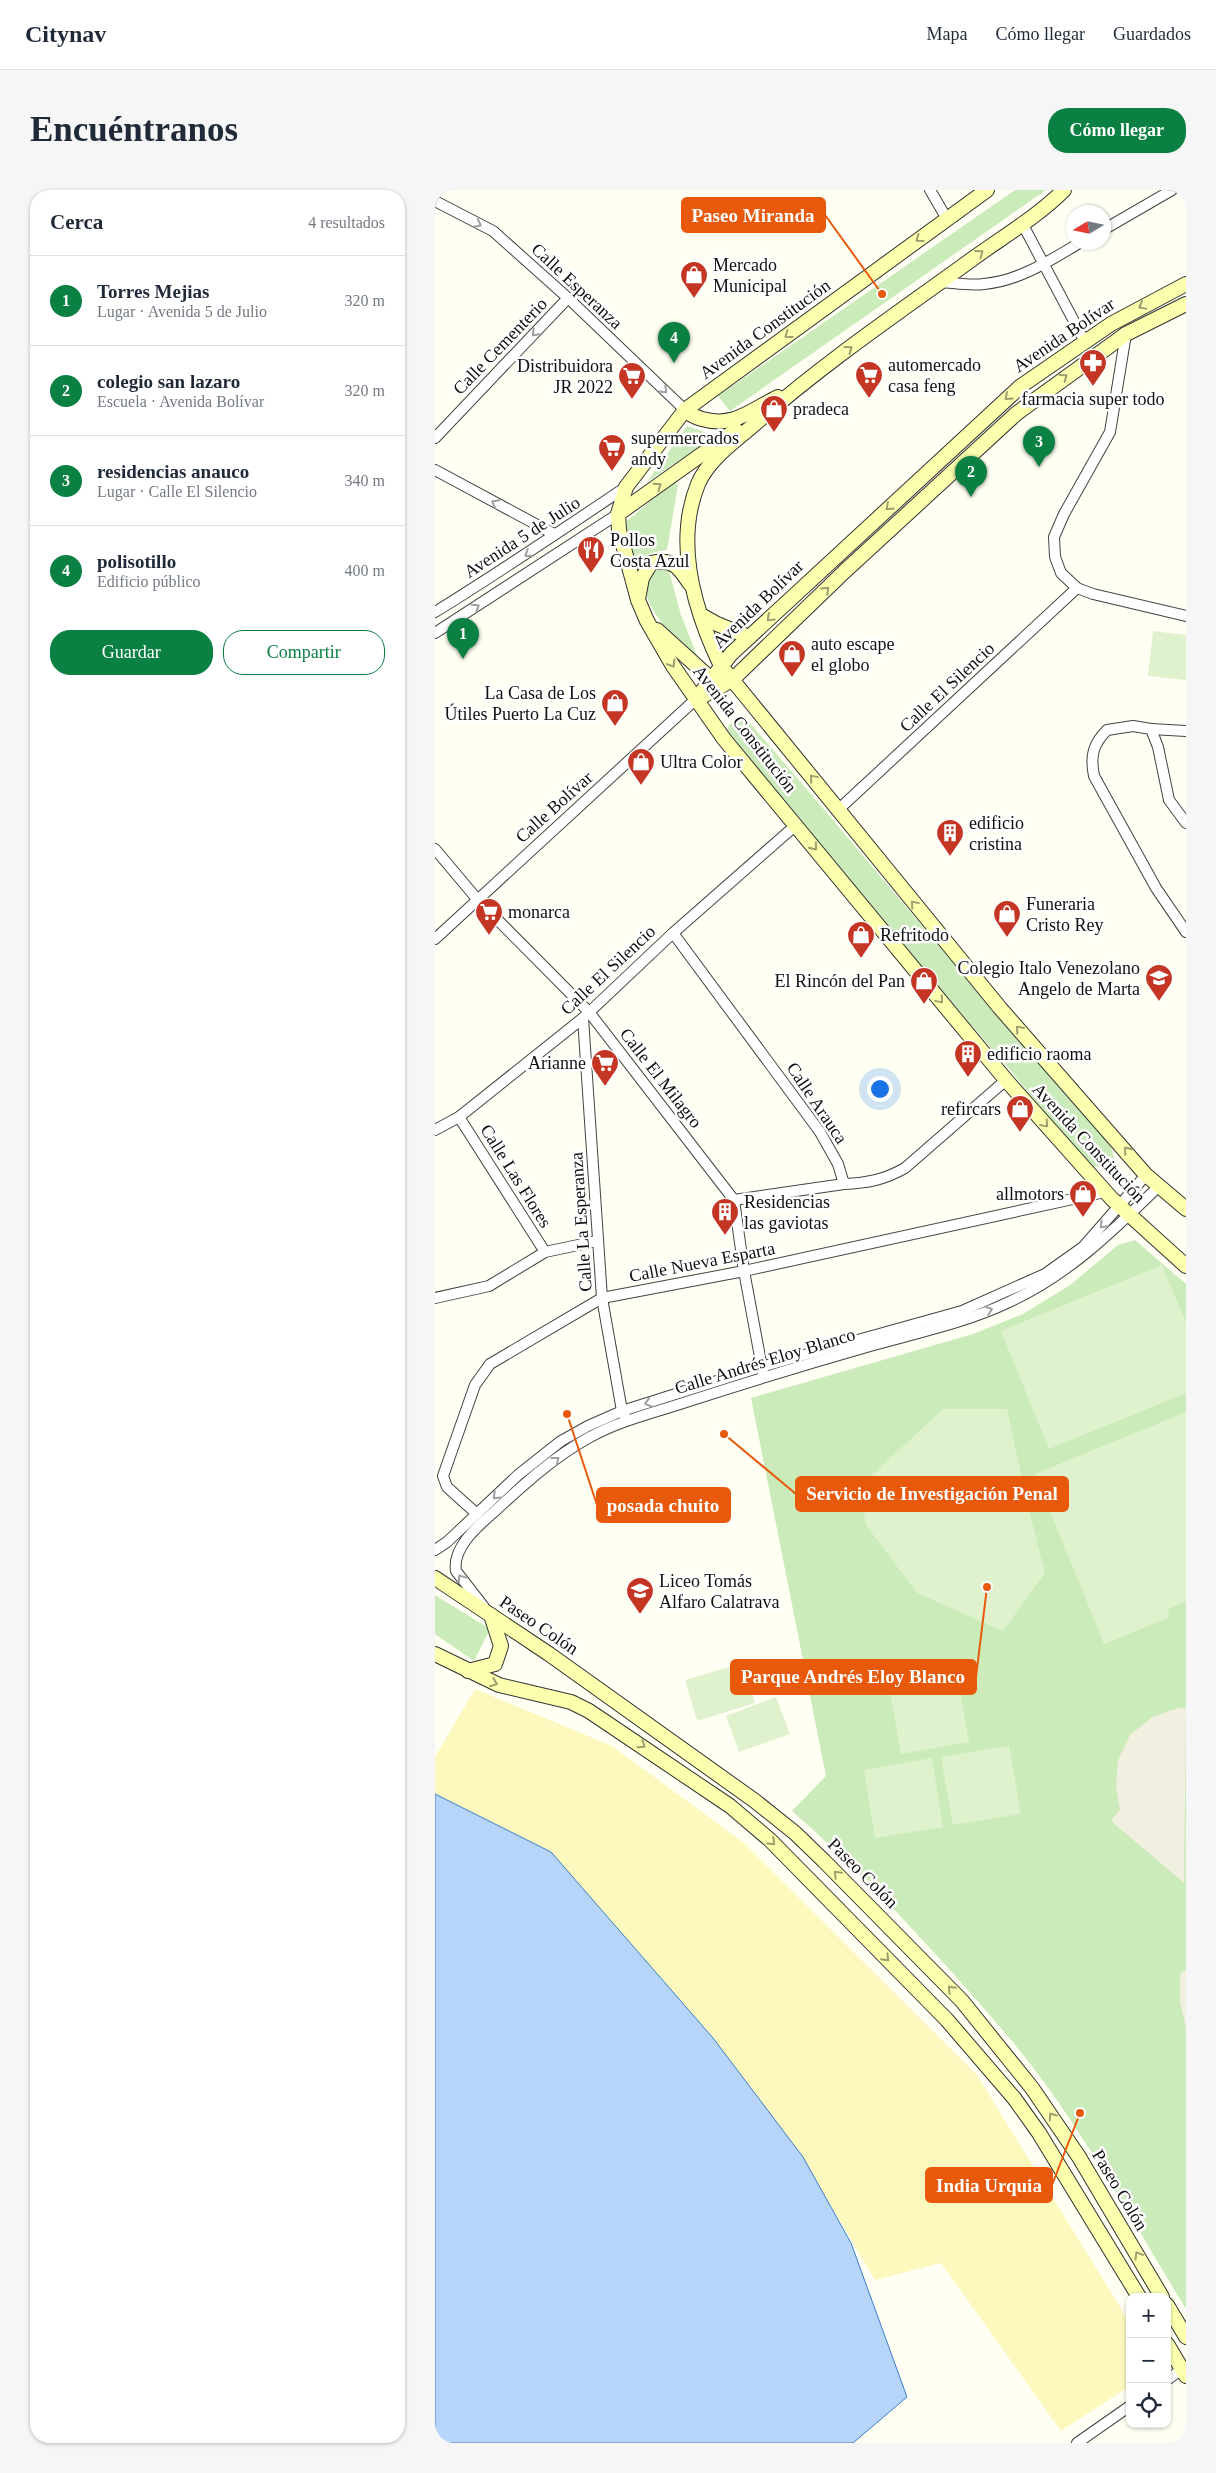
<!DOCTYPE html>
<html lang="es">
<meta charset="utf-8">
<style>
body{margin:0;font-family:Georgia,serif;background:#f6f6f7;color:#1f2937}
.controls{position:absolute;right:15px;bottom:15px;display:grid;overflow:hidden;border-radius:10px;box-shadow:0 1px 4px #0004}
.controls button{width:45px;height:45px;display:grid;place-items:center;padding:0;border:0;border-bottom:1px solid #e0e1e3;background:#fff;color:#1f2937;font:25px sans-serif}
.compass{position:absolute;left:631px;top:15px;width:45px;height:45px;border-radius:50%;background:#fff;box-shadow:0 1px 4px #0004;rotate:260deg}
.you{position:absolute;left:444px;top:898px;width:18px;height:18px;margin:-12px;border:4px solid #fff;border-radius:50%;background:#1a73e8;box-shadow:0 0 0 8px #1a73e833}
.badge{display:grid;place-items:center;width:32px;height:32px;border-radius:50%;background:#0b8043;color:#fff;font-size:16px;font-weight:700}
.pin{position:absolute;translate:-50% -41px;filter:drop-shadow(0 1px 2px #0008)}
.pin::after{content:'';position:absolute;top:26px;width:18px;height:15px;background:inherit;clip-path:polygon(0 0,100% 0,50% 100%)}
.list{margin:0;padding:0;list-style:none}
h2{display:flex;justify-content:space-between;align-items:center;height:65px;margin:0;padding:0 20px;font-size:21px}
h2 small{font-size:16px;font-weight:400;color:#747a83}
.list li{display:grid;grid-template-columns:32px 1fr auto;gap:15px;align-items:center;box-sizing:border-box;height:90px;padding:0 20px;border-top:1px solid #e0e1e3}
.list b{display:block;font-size:19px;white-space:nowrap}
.list p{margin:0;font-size:16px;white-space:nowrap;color:#747a83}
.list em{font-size:16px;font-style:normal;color:#747a83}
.actions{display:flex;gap:10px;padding:15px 20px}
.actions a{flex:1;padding:11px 0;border:1px solid #0b8043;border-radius:20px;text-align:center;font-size:18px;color:#0b8043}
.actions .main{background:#0b8043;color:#fff}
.icon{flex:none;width:28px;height:28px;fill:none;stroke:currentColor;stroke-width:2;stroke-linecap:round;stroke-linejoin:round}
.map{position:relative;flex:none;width:751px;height:2253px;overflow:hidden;border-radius:20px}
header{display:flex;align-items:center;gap:30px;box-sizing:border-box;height:70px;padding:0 25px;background:#fff;border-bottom:1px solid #e0e1e3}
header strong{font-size:24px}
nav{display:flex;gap:28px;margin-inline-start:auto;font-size:18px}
.intro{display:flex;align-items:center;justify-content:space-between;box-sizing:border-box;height:120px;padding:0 30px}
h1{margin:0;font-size:35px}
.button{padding:12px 22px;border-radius:20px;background:#0b8043;color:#fff;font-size:18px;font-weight:700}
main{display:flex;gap:30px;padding:0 30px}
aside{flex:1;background:#fff;border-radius:20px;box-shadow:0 1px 4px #0004}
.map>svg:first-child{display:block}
.green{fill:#ccebba}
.sand{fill:#fcf8be}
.pitch{fill:#dff2cd}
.plaza{fill:#f1efe0}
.water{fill:#b6d5f8;stroke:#3b7dd1}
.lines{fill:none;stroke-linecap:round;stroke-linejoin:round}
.street-casing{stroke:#434343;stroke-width:12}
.secondary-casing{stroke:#323232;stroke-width:16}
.street{stroke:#fff;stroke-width:10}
.secondary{stroke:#fbffae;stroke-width:14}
.oneway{stroke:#9f9f9f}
.oneway2{stroke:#9d9f6f}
.labels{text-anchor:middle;stroke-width:5;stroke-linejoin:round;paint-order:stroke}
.poi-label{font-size:18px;fill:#101010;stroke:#fff;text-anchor:start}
.street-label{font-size:18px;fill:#101010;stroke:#fff}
.leader{fill:none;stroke:#e8590c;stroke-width:2}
.callout-dot{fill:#e8590c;stroke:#fff;stroke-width:2}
.callout{fill:#e8590c;stroke:#e8590c;stroke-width:2}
.callout-label{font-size:19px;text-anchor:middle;font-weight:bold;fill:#fff}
</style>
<header>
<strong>Citynav</strong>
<nav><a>Mapa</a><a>Cómo llegar</a><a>Guardados</a></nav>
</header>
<div class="intro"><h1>Encuéntranos</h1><a class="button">Cómo llegar</a></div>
<main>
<aside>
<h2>Cerca<small>4 resultados</small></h2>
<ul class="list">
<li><span class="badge">1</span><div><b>Torres Mejias</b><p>Lugar · Avenida 5 de Julio</p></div><em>320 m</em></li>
<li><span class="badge">2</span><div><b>colegio san lazaro</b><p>Escuela · Avenida Bolívar</p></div><em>320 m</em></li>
<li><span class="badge">3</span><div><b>residencias anauco</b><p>Lugar · Calle El Silencio</p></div><em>340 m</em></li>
<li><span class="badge">4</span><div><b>polisotillo</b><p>Edificio público</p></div><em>400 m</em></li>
</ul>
<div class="actions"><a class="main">Guardar</a><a>Compartir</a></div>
</aside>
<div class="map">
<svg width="751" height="2253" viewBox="0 0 751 2253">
<rect width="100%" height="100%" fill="#fffff3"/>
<!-- green -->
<g class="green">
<polygon points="580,0 611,0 295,221 283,206"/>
<polygon points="252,236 281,246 212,292"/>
<path d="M239 291 243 295 232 360C217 362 207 365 198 377L185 337Z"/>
<path d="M227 378 234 381 246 425 265 473C247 459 180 392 227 378Z"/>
<path d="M301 530 313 531C435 671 551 816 675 954L679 968 675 975 657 977 291 546 294 535Z"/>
<path d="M700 1050 751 1094V2119C704 2042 660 1961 606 1888 581 1854 552 1822 524 1790 471 1731 416 1673 357 1621L391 1586 316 1208 538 1144 588 1124 635 1095 683 1055Z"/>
<polygon points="0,1405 55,1439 39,1471 0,1444"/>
</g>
<!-- sand -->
<polygon class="sand" points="40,1499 177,1556 308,1652 542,1885 695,2133 695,2196 626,2241 506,2073 440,2090 382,1992 116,1662 0,1604 0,1567"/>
<!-- pitch -->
<g class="pitch">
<polygon points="718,441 751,445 751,490 713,486"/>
<polygon points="727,1075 751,1133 751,1203 614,1259 566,1141"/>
<polygon points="508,1219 572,1219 592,1312 610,1383 568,1441 482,1403 431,1335 425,1296"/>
<polygon points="751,1222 751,1411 732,1419 735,1427 669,1454 600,1284"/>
<polygon points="307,1473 320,1513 262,1531 250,1490"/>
<polygon points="522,1484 534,1552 466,1564 454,1496"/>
<polygon points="341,1507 355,1544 304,1562 291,1526"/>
<polygon points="574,1556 586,1624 518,1635 506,1567"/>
<polygon points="497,1568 508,1637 440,1648 429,1580"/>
</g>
<!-- plaza -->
<g class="plaza">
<polygon points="743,1518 751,1518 749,1693 676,1631 685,1619 681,1598 683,1570 695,1545 717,1527"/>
<polygon points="751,1780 751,1838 745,1812 745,1784"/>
</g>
<!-- water -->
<polygon class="water" points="0,1604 116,1662 278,1848 368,1967 416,2053 472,2207 418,2253 0,2253"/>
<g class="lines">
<defs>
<g id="street">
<polyline points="495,0 512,29"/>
<polyline points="0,11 58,41 133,108 250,220"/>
<polyline points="587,33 650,152"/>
<polyline points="668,40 737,0"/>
<path d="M506 92C520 93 536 96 549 94 584 91 616 70 646 52"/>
<polyline points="691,144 675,242 629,324 619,347 620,367 626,383 642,398 658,404 751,426"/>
<polyline points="0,248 133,108"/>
<polyline points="0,280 119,344"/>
<path d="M0 422C65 382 127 340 191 297"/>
<polyline points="0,443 183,324"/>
<polyline points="716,539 751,541"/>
<polyline points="404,619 642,398"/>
<path d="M751 633 734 610 723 557 716 539 698 536 672 540C658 554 655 566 659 586L721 698 751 742"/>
<polyline points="0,659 42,709 154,822 299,1010 309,1081 328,1183"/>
<path d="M238 743 385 942 403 974 409 994C432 993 449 990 470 978L571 890"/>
<polyline points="0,749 261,509"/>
<polyline points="148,828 167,1108 187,1221 190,1227"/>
<polyline points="24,927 110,1062"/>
<polyline points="0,940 24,927 148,828 238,743 361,635"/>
<polyline points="299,1010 409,994"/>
<polyline points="0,1108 54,1096 110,1062 162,1051"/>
<polyline points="42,1324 12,1297 8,1286 40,1195 55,1174 167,1108 309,1081 670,1002"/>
<polyline points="0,1360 12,1352 83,1285 126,1251 153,1236 187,1221 326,1177 527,1121 610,1084 648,1057 711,985"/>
<path d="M49 1417 21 1381C17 1357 44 1335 60 1321 89 1294 120 1266 155 1247 184 1231 217 1223 248 1213 310 1193 372 1174 435 1156 481 1143 530 1133 574 1112 633 1085 678 1041 724 996"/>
<polyline points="732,2190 747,2179"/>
<polyline points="642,2253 695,2216"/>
</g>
<g id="secondary">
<polyline points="552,0 250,220 191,297 183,324 184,340 203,410 212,431 238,476 289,549 571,890 677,1009 751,1076"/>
<path d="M629 0C602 27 566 48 536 70 463 123 389 173 322 232 301 251 274 268 263 294 239 353 260 422 286 476L565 818 711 985 751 1019"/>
<path d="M250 220C255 225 260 227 267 229 299 238 316 220 343 207"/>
<polyline points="183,324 301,240"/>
<path d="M203 409 207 388 216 373C238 368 244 377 255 394"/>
<polyline points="266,425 282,434 314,447"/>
<polyline points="222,440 276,489"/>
<polyline points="266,507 297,490 410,381 582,223 691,144 751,114"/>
<polyline points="261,509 296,464 586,196 676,134 751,94"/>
<polyline points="0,1388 114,1464 320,1611 360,1643 389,1671 527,1811 597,1898 644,1967 727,2107"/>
<polyline points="0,1464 64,1495 136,1512 154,1521 295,1616 335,1650 512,1830 579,1908 604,1943 704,2107"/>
<polyline points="33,1481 60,1474 66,1456 56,1425"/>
<polyline points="732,2115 751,2147"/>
<polyline points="732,2154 751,2186"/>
</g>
</defs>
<!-- street casing -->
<use href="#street" class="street-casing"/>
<!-- secondary casing -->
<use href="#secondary" class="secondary-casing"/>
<!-- street -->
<use href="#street" class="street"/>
<!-- secondary -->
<use href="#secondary" class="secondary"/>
</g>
<!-- one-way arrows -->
<defs><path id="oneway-chevron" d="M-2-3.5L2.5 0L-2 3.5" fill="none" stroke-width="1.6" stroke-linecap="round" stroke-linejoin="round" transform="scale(1.25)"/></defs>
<g class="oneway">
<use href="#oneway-chevron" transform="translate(43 34) rotate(27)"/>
<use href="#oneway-chevron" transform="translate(100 143) rotate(134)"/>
<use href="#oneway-chevron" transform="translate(229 200) rotate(44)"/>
<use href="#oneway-chevron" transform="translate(60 313) rotate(-152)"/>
<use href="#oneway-chevron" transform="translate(93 364) rotate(147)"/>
<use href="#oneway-chevron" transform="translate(41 417) rotate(-33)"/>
<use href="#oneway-chevron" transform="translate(668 1035) rotate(133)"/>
<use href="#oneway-chevron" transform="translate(554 1120) rotate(-21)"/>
<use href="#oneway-chevron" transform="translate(213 1213) rotate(163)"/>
<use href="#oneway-chevron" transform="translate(121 1270) rotate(-38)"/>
<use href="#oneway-chevron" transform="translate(61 1306) rotate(136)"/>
<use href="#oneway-chevron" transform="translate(26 1388) rotate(-124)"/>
</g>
<g class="oneway2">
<use href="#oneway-chevron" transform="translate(484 49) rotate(144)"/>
<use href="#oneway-chevron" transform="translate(545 63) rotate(-36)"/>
<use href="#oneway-chevron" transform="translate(707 116) rotate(151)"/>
<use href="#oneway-chevron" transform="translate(353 145) rotate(144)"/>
<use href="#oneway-chevron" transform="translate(414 159) rotate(-36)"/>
<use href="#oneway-chevron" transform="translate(629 187) rotate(-36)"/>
<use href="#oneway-chevron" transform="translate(573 207) rotate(138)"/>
<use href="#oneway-chevron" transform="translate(223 296) rotate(-35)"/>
<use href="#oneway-chevron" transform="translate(454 317) rotate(137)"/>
<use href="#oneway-chevron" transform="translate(391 400) rotate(-44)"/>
<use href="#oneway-chevron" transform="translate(335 428) rotate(137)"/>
<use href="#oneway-chevron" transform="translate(237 474) rotate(59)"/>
<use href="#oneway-chevron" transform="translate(378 588) rotate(-130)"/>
<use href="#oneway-chevron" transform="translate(379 657) rotate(51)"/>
<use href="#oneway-chevron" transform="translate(479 714) rotate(-130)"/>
<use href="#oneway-chevron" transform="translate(505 810) rotate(50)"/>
<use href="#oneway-chevron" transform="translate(584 839) rotate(-131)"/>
<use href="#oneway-chevron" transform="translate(610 934) rotate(49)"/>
<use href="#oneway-chevron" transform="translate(692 960) rotate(-129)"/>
<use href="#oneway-chevron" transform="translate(59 1493) rotate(21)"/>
<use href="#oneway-chevron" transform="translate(207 1555) rotate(34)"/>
<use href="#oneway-chevron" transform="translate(337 1652) rotate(44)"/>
<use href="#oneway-chevron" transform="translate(402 1684) rotate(-135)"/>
<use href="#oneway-chevron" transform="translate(451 1768) rotate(46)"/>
<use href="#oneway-chevron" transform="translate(516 1799) rotate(-133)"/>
<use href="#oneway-chevron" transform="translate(617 1926) rotate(-125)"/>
<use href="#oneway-chevron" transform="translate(703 2065) rotate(-121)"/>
</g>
<!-- icons -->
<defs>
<symbol id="shop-pin" viewBox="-11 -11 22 30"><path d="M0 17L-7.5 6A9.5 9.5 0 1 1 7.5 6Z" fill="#c53523" stroke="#fff"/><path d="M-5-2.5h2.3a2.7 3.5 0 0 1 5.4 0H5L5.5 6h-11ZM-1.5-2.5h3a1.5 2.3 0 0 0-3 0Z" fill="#fff"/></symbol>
<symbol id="pharmacy-pin" viewBox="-11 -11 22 30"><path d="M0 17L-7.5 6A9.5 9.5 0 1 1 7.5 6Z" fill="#c53523" stroke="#fff"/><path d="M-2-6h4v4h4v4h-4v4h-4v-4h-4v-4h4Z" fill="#fff"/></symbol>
<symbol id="supermarket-pin" viewBox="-11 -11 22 30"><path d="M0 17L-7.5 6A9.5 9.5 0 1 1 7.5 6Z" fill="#c53523" stroke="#fff"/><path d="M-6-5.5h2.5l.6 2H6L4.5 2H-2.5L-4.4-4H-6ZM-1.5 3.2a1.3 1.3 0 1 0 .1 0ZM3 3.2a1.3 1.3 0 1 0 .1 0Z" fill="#fff"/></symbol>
<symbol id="restaurant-pin" viewBox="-11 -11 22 30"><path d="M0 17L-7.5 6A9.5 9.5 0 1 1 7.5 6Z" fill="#c53523" stroke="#fff"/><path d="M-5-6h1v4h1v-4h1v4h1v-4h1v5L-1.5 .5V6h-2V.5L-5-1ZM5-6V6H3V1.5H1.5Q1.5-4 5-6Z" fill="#fff"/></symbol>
<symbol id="building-pin" viewBox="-11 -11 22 30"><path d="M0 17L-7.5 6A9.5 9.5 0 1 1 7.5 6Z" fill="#c53523" stroke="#fff"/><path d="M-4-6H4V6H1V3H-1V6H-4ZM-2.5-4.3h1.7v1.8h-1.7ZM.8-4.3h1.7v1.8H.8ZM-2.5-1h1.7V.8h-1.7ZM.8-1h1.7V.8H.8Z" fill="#fff"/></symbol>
<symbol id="school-pin" viewBox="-11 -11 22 30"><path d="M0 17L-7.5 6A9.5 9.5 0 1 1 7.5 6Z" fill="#c53523" stroke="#fff"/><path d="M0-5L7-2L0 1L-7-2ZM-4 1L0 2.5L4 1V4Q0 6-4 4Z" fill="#fff"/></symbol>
</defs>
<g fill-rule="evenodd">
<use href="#shop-pin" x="243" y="69" width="32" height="43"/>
<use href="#pharmacy-pin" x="642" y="157" width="32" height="43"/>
<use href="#supermarket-pin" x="418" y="169" width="32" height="43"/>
<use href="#supermarket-pin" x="181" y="170" width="32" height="43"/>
<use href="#shop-pin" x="323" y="203" width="32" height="43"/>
<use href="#supermarket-pin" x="161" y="242" width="32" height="43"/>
<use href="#restaurant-pin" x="140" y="344" width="32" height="43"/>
<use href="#shop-pin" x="341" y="448" width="32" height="43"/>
<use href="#shop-pin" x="164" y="497" width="32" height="43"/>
<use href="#shop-pin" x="190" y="556" width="32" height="43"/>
<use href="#building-pin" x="499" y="627" width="32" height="43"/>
<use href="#supermarket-pin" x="38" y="706" width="32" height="43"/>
<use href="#shop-pin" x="556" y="708" width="32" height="43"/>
<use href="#shop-pin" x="410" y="729" width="32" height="43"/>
<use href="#school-pin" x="708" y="772" width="32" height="43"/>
<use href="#shop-pin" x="473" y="775" width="32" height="43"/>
<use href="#building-pin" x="517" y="848" width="32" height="43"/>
<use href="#supermarket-pin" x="154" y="857" width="32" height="43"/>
<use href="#shop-pin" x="569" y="903" width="32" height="43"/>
<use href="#shop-pin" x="632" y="988" width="32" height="43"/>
<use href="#building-pin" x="274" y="1006" width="32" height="43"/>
<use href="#school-pin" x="189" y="1385" width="32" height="43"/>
</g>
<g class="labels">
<!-- poi labels -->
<g class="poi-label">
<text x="278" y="81">Mercado<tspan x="278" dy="21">Municipal</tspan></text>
<text x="453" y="181">automercado<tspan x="453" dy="21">casa feng</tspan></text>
<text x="178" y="182" text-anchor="end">Distribuidora<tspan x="178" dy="21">JR 2022</tspan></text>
<text x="658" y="215" text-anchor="middle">farmacia super todo</text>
<text x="358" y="225">pradeca</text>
<text x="196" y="254">supermercados<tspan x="196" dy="21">andy</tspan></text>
<text x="175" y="356">Pollos<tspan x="175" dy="21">Costa Azul</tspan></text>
<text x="376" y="460">auto escape<tspan x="376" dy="21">el globo</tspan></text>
<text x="161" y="509" text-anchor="end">La Casa de Los<tspan x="161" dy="21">Útiles Puerto La Cuz</tspan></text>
<text x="225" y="578">Ultra Color</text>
<text x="534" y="639">edificio<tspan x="534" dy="21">cristina</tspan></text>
<text x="591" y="720">Funeraria<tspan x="591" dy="21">Cristo Rey</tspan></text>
<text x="73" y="728">monarca</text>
<text x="445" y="751">Refritodo</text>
<text x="705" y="784" text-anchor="end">Colegio Italo Venezolano<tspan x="705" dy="21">Angelo de Marta</tspan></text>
<text x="470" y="797" text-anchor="end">El Rincón del Pan</text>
<text x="552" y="870">edificio raoma</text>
<text x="151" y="879" text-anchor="end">Arianne</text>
<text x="566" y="925" text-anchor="end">refircars</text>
<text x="629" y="1010" text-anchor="end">allmotors</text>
<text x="309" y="1018">Residencias<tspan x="309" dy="21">las gaviotas</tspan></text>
<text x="224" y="1397">Liceo Tomás<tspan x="224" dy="21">Alfaro Calatrava</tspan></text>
</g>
<!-- street labels -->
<g class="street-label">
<text transform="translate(142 96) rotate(43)" y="6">Calle Esperanza</text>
<text transform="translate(330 139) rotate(-36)" y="6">Avenida Constitución</text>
<text transform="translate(629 145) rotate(-34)" y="6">Avenida Bolívar</text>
<text transform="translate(65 156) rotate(-46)" y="6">Calle Cementerio</text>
<text transform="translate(87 347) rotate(-33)" y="6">Avenida 5 de Julio</text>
<text transform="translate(323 414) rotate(-44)" y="6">Avenida Bolívar</text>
<text transform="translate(512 497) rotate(-43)" y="6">Calle El Silencio</text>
<text transform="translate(310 539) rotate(52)" y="6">Avenida Constitución</text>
<text transform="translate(119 617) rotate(-42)" y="6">Calle Bolívar</text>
<text transform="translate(173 780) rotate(-43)" y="6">Calle El Silencio</text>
<text transform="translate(226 888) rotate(52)" y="6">Calle El Milagro</text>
<text transform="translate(382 913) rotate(56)" y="6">Calle Arauca</text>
<text transform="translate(654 953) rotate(47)" y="6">Avenida Constitución</text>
<text transform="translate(81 986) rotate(58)" y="6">Calle Las Flores</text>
<text transform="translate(146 1032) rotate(-94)" y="6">Calle La Esperanza</text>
<text transform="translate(267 1072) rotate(-11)" y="6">Calle Nueva Esparta</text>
<text transform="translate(330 1171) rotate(-17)" y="6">Calle Andrés Eloy Blanco</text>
<text transform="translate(104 1435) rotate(34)" y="6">Paseo Colón</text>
<text transform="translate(428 1683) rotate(45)" y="6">Paseo Colón</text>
<text transform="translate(685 2000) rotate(59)" y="6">Paseo Colón</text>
</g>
</g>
<!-- callouts -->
<path class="leader" d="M447 104L390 25M289 1244L361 1304M132 1224L162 1315M552 1397L541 1487M645 1923L617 1995"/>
<g class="callout-dot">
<circle cx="447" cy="104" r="5"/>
<circle cx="289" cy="1244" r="5"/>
<circle cx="132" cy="1224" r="5"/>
<circle cx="552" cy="1397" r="5"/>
<circle cx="645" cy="1923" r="5"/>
</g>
<g class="callout">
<rect x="247" y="8" width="143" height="34" rx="5"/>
<rect x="361" y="1287" width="272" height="34" rx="5"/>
<rect x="162" y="1298" width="133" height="34" rx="5"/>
<rect x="296" y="1470" width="245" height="34" rx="5"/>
<rect x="491" y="1978" width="126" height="34" rx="5"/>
</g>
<g class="callout-label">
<text x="318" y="32">Paseo Miranda</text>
<text x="497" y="1310">Servicio de Investigación Penal</text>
<text x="228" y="1322">posada chuito</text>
<text x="418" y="1493">Parque Andrés Eloy Blanco</text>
<text x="554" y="2002">India Urquia</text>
</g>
</svg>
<div class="controls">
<button>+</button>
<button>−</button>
<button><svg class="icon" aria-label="locate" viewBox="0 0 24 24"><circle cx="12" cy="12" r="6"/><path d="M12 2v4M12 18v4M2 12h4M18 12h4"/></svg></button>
</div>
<svg class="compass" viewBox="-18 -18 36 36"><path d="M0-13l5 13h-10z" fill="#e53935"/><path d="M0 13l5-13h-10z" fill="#747a83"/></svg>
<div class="you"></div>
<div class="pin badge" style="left:28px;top:469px">1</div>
<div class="pin badge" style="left:536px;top:307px">2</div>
<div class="pin badge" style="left:604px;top:277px">3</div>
<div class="pin badge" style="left:239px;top:173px">4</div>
</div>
</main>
